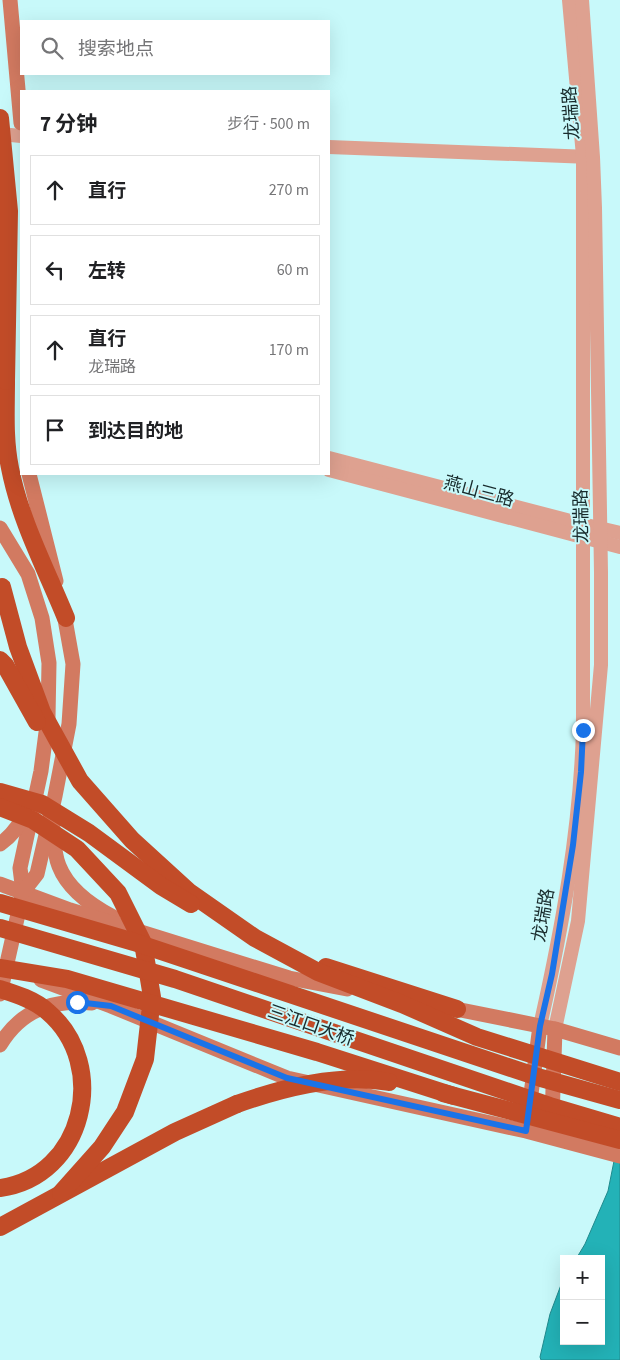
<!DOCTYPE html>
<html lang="zh">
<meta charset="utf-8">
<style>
body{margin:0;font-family:"Source Sans 3","Noto Sans SC",sans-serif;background:#f2f2f2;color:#202124}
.controls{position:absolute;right:15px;bottom:15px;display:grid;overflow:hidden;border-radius:0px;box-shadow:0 5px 20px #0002}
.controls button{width:45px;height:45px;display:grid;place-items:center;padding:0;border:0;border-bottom:1px solid #e0e0e0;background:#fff;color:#202124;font:25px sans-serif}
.stop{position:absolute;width:15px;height:15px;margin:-11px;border:4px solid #1a73e8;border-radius:50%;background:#fff}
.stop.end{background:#1a73e8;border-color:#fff;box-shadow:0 1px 5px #0008}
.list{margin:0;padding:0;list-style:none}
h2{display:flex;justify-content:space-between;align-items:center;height:65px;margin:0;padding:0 20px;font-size:21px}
h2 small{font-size:16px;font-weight:400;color:#757577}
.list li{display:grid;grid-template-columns:32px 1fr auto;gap:15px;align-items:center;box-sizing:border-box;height:70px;margin:0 10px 10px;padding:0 10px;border:1px solid #e0e0e0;border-radius:0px}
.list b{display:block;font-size:19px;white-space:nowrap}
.list p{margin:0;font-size:16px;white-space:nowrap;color:#757577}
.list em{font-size:16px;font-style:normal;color:#757577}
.icon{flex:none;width:28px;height:28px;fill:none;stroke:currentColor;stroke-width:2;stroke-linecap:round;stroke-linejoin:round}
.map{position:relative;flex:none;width:620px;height:1360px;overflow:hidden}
.search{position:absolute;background:#fff;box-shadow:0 5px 20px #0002;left:20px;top:20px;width:310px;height:55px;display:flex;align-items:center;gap:12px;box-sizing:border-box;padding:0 18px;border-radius:0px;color:#757577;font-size:19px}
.panel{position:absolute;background:#fff;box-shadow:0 5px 20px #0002;left:20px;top:90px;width:310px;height:385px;border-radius:0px}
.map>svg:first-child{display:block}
.water{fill:#23b2b7;stroke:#208a8d}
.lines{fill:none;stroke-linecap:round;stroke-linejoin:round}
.tertiary{stroke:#dea190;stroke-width:14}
.secondary{stroke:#d27a61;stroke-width:15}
.trunk{stroke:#c24c28;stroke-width:18}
.trunk-bridge{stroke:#c24c28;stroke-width:18}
.route{stroke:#1a73e8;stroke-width:6}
.labels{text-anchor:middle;stroke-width:4;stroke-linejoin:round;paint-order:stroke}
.street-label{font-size:18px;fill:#182b2c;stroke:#c8f9fa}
</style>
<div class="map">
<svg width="620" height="1360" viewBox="0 0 620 1360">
<rect width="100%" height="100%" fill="#c8f9fa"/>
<!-- water -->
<polygon class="water" points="620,1131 620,1360 541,1360 540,1357 550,1314 564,1277 564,1341 601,1341 601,1259 576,1259 585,1244 608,1191"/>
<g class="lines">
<!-- tertiary -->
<g class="tertiary">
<polyline points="0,134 21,136"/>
<polyline points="329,147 590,157"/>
<polyline points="329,458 582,524 620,533"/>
<polyline points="329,470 620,547"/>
<path d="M540 1026C562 929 580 830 583 730V156L569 0"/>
<polyline points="555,1029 578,921 601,665 601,572 595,208 593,157 582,0"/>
</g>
<!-- secondary -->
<g class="secondary">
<polyline points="10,0 21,123"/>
<polyline points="29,474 56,581"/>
<polyline points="0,528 28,574 42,618 49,663 48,717 41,771 20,868 23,892 0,994"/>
<path d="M53 828C54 840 54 854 59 866 68 889 92 906 113 917"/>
<path d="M0 844C13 835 21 823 27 810"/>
<polyline points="0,884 70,910 289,978 347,989"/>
<polyline points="23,892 37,874 55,796 69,724 73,664 63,608"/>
<polyline points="41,980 111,1006 287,1078 526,1131 620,1156"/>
<polyline points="446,1007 555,1029 620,1048"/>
<path d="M0 1045C21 1010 52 999 92 1003"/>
<polyline points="529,1109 540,1026"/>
<polyline points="552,1119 555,1029"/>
</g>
<!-- trunk -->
<g class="trunk">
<path d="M6 381C6 410 4 439 10 468 20 520 46 569 66 618"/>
<polyline points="326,967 457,1009"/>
<polyline points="0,1227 175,1132 237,1104"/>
</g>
<!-- trunk-bridge -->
<g class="trunk-bridge">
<polyline points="0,118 9,211 6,381"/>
<polyline points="2,587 18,647 42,712 80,781 132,840 189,892 255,938 318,972 402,1004 477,1037 620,1082"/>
<polyline points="0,660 5,665 37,722"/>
<polyline points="0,792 42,804 89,833 161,886 191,904"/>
<polyline points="0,807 33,820 77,849 118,893 143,943 152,997 145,1059 125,1112 102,1147 61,1193"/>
<polyline points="0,903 134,942 541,1078 620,1100"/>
<polyline points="0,928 175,979 550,1106 620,1127"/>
<polyline points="0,968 67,979 317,1052 454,1096"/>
<path d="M0 989C16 994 35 1000 48 1012 110 1065 84 1177 0 1188"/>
<polyline points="443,1093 620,1140"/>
<path d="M237 1104C282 1088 341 1073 389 1082"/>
</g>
</g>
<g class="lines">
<!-- route -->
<polyline class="route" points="77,1002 111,1006 287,1078 526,1131 540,1026 552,974 573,845 581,772 583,730"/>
</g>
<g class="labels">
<!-- street labels -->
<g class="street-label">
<text transform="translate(571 113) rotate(-94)" y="6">龙瑞路</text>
<text transform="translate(479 491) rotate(15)" y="6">燕山三路</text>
<text transform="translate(581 516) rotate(-91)" y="6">龙瑞路</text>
<text transform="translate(543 915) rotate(-80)" y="6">龙瑞路</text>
<text transform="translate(311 1025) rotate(19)" y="6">三江口大桥</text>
</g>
</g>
</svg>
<div class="controls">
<button>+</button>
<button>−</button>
</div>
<div class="stop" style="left:77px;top:1002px"></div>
<div class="stop end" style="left:583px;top:730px"></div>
<div class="search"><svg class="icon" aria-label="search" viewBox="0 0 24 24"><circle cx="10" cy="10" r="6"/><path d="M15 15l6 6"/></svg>搜索地点</div>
<section class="panel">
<h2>7 分钟<small>步行 · 500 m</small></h2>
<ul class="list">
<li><svg class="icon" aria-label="ahead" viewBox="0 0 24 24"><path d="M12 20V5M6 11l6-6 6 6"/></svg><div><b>直行</b></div><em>270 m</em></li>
<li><svg class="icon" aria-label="left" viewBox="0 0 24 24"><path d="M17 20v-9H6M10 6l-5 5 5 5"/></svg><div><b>左转</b></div><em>60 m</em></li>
<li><svg class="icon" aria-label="ahead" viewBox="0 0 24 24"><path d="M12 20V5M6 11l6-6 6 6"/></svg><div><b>直行</b><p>龙瑞路</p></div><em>170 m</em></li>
<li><svg class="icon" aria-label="arrive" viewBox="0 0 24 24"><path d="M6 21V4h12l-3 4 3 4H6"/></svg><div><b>到达目的地</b></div></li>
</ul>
</section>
</div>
